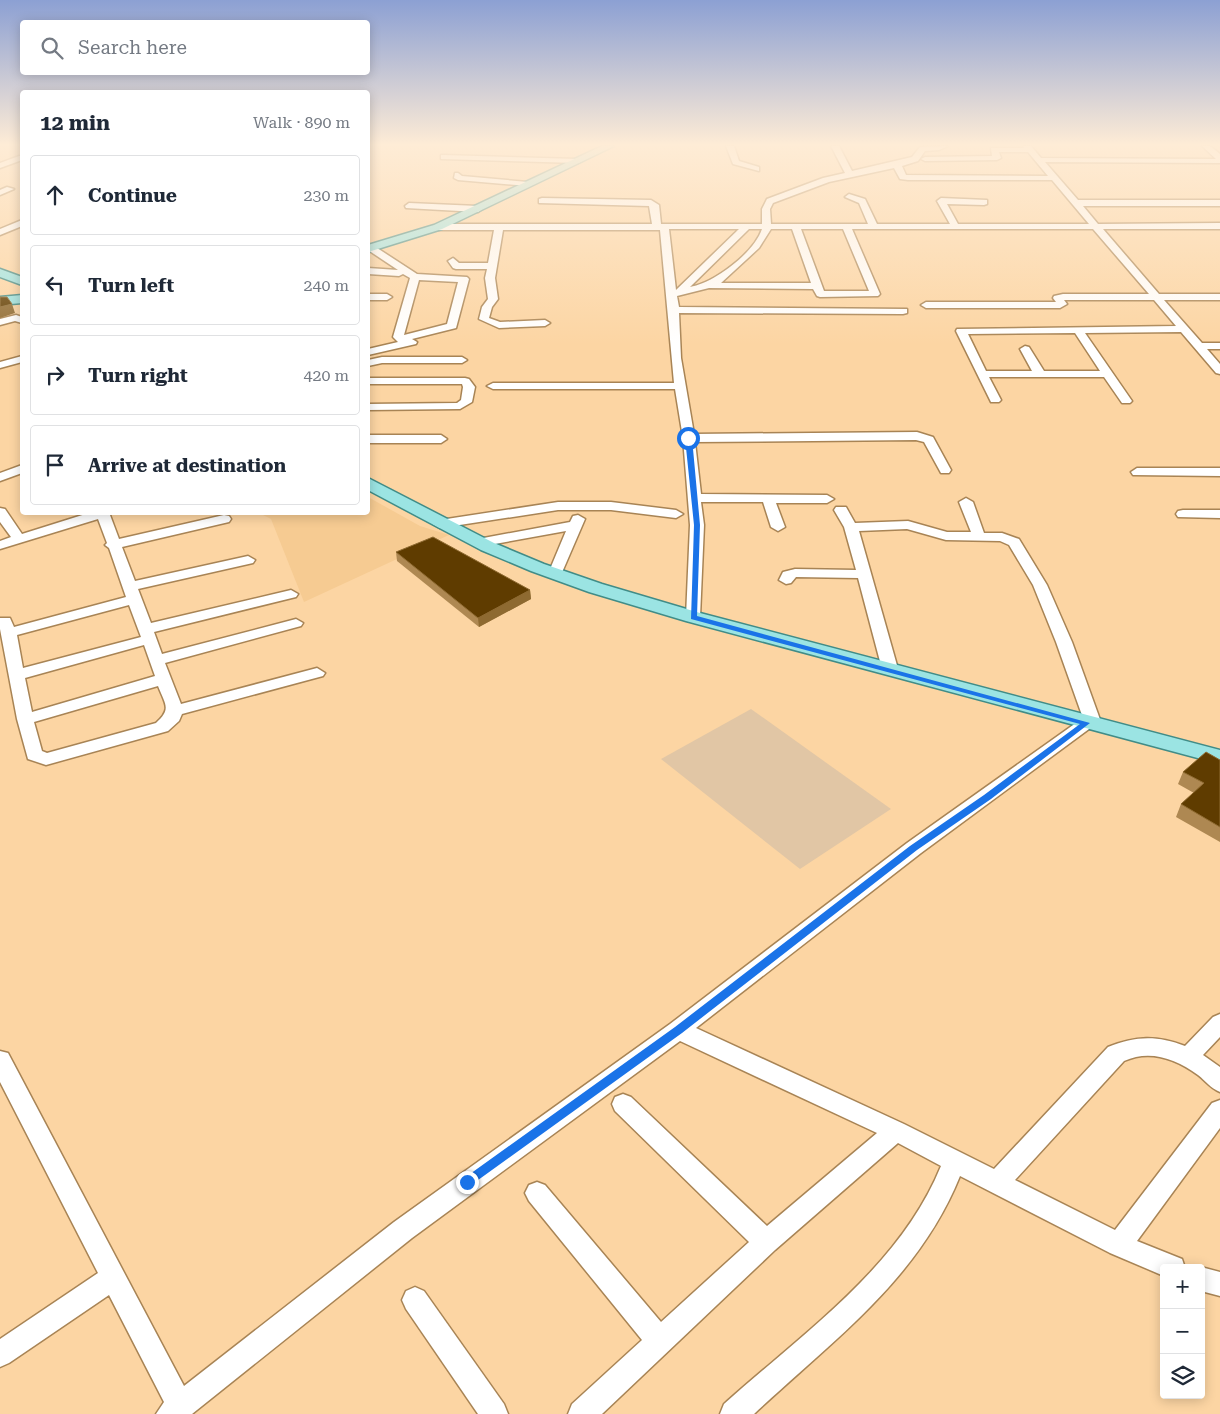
<!DOCTYPE html>
<meta charset="utf-8">
<style>
body{margin:0;font-family:"Roboto Serif",serif;background:#f2f2f3;color:#1f2937}
.controls{position:absolute;right:15px;bottom:15px;display:grid;overflow:hidden;border-radius:5px;box-shadow:0 2px 12px #0003}
.controls button{width:45px;height:45px;display:grid;place-items:center;padding:0;border:0;border-bottom:1px solid #e0e1e3;background:#fff;color:#1f2937;font:25px sans-serif}
.stop{position:absolute;width:15px;height:15px;margin:-11px;border:4px solid #1a73e8;border-radius:50%;background:#fff}
.stop.end{background:#1a73e8;border-color:#fff;box-shadow:0 1px 5px #0008}
.list{margin:0;padding:0;list-style:none}
h2{display:flex;justify-content:space-between;align-items:center;height:65px;margin:0;padding:0 20px;font-size:21px}
h2 small{font-size:16px;font-weight:400;color:#747a83}
.list li{display:grid;grid-template-columns:32px 1fr auto;gap:15px;align-items:center;box-sizing:border-box;height:80px;margin:0 10px 10px;padding:0 10px;border:1px solid #e0e1e3;border-radius:5px}
.list b{display:block;font-size:19px;white-space:nowrap}
.list em{font-size:16px;font-style:normal;color:#747a83}
.icon{flex:none;width:28px;height:28px;fill:none;stroke:currentColor;stroke-width:2;stroke-linecap:round;stroke-linejoin:round}
.map{position:relative;flex:none;width:1220px;height:1414px;overflow:hidden}
.search{position:absolute;background:#fff;box-shadow:0 2px 12px #0003;left:20px;top:20px;width:350px;height:55px;display:flex;align-items:center;gap:12px;box-sizing:border-box;padding:0 18px;border-radius:5px;color:#747a83;font-size:19px}
.panel{position:absolute;background:#fff;box-shadow:0 2px 12px #0003;left:20px;top:90px;width:350px;height:425px;border-radius:5px}
.map>svg:first-child{display:block}
.built{fill:#f6cb92}
.green{fill:#e1c6a5}
.lines{fill:none;stroke-linecap:round;stroke-linejoin:round}
.minor-casing{stroke:#a88455;stroke-width:3}
.major-casing{stroke:#418c87;stroke-width:3}
.minor{fill:#fff;fill-rule:evenodd}
.major{fill:#9be4e3;fill-rule:evenodd}
.wall{fill:#ae8852}
.shaded-wall{fill:#8e6a31}
.building{fill:#5f3c00;stroke:#8e6a31}
.route{fill:#1a73e8}
</style>
<div class="map">
<svg width="1220" height="1414" viewBox="0 0 1220 1414">
<rect width="100%" height="100%" fill="#fcd5a3"/>
<!-- built -->
<polygon class="built" points="368,497 420,526 449,535 304,602 271,519 259,513 368,512"/>
<!-- green -->
<polygon class="green" points="751,709 891,809 800,869 661,759"/>
<g class="lines">
<defs>
<g id="minor">
<polygon points="726,146 734,146 739,161 759,167 759,171 733,164"/>
<path d="M831 146H839L852 171 912 157 920 147 948 146 939 150 925 151 918 161 902 166 906 175 1048 176 1028 152H999L1001 158 997 160 925 161 921 159 925 157 992 156 991 148H1024L1023 146H1031L1041 158 1216 159 1202 146H1210L1220 154V163L1045 162 1078 200H1220V206H1083L1098 224 1220 223V229H1103L1159 294H1220V300H1164L1202 343H1220V349H1207L1220 364V374L1216 373 1181 332 1085 333 1132 401 1130 403H1122L1104 377H989L1001 400 999 402H991L956 331 957 329 1176 326 1154 300H1064L1067 304 1060 308H926L921 305 926 302H1056L1053 298 1054 296 1063 294H1149L1093 229H852L880 294 878 296 820 297 817 296 813 289 709 288 677 296 679 307 907 309V313L903 314 679 313 681 358 694 434 917 432 933 437 951 470 949 473H941L924 442 916 440 695 442 701 494 827 495 834 499 827 503H776L785 527 778 531 771 527 763 502H701L704 525 700 617 693 621 688 620 686 617 690 525 683 438 675 389H493L487 386 493 383H674L660 230H503L495 278 498 299 492 307 489 318 500 322 545 320 550 323 545 326 499 328 479 319 482 307 488 299 485 278 487 269H456L453 268 448 261 453 258 459 263H488L494 230H438L434 227 438 224H652L649 206 539 203V199L542 198 651 200 659 205 661 224H762V209L767 199 823 178 845 173ZM894 168 900 179 908 180H1052L1089 224H958L947 204 984 205 987 204V200L941 198 937 201 950 224H877L865 199 849 194 845 197 859 203 868 224H771L770 209 773 203 829 182ZM669 229H739L676 290ZM749 229H762C754 253 714 283 690 287ZM771 229H792L811 283H721L759 248ZM801 229H843L869 291H824ZM1075 333 1100 371H1044L1029 347 1025 346 1020 349 1032 371H986L968 334Z"/>
<polygon points="444,155 578,159 582,161 578,163 441,159 441,155"/>
<polygon points="19,156 22,156 22,160 0,168 0,163"/>
<polygon points="458,173 462,176 528,182 532,184 528,186 458,180 454,178 455,173"/>
<polygon points="7,187 14,189 0,195 0,190"/>
<polygon points="409,203 478,206 482,209 478,212 406,208 405,206"/>
<polygon points="22,220 22,226 0,235 0,229"/>
<path d="M368 246H374L417 274 467 277 469 279 456 328 412 339 417 342 416 344 368 355V349L398 342 393 337 410 278 403 274 399 276 368 274V268L398 270 368 250ZM419 280 458 282 447 324 404 335Z"/>
<polygon points="368,294 387,294 392,297 387,300 368,300"/>
<polygon points="16,315 22,317 22,323 15,321 0,325 0,319"/>
<polygon points="22,356 22,362 0,368 0,362"/>
<polygon points="382,357 462,357 467,360 462,363 382,363 368,366 368,360"/>
<polygon points="368,378 465,378 469,379 475,387 472,402 460,409 368,410 368,404 457,403 461,400 463,387 462,384 368,384"/>
<polygon points="368,435 441,435 447,439 441,443 368,443"/>
<polygon points="22,465 22,473 0,481 0,473"/>
<polygon points="1137,468 1220,468 1220,476 1133,475 1131,472"/>
<path d="M966 498 973 502 984 533H1002L1019 539 1047 585 1072 642 1102 725 1100 729H1089L921 853 696 1028 904 1124 994 1169 1108 1047C1135 1036 1157 1035 1185 1046L1213 1017 1220 1014V1037L1203 1055 1220 1067V1092C1210 1088 1206 1081 1198 1075 1176 1059 1150 1049 1124 1061L1015 1180 1115 1230 1212 1103 1220 1100V1128L1137 1241 1182 1259 1185 1268H1164V1276L1110 1253 960 1176C918 1280 833 1340 754 1414H720L724 1404C803 1333 900 1267 941 1166L898 1143 775 1250 602 1414H568L572 1404 642 1340 529 1201 525 1193 529 1185 537 1182 545 1185 661 1322 749 1242 615 1111 612 1104 615 1097 623 1094 631 1097 767 1226 877 1133 680 1041 412 1238 192 1414H156L164 1402 109 1295 9 1363 0 1367V1339L98 1273 0 1082V1051L8 1053 184 1386 394 1222 670 1024 907 843 1083 718 1056 642 1033 585 1009 545 1000 541 946 540 907 529 859 531 898 669 890 674 882 669 858 578 796 577 791 583 786 584 779 580 783 572 795 569 856 570 844 527 834 510 836 507H846L855 523 908 521 947 532H971L959 502Z"/>
<polygon points="558,502 611,502 676,510 683,514 676,518 611,510 558,510 440,528 433,524 440,520"/>
<path d="M0 508 5 509 22 534 92 512H113L110 515 119 539 224 515 229 516 231 519 229 522 122 547 135 581 248 556 255 560 253 563 138 589 151 623 291 590 298 594 296 597 154 632 162 654 296 619 303 623 301 626 165 663 181 704 317 668 325 673 323 676 182 714 179 721 168 731 46 765 28 759 17 719 0 629V618H10L14 627 126 597 109 548 105 545 107 543 98 519 0 549V541L11 537 0 522ZM129 605 141 637 23 668 17 635ZM144 645 155 676 32 712 25 678ZM158 686C165 704 172 709 156 723L47 753 42 751 34 722Z"/>
<polygon points="1183,510 1220,510 1220,518 1178,517 1176,514 1178,511"/>
<polygon points="578,515 585,519 560,577 555,578 548,574 566,531 478,547 471,543 478,539 570,522 573,516"/>
<polygon points="1201,1267 1220,1272 1220,1296 1201,1291 1201,1268 1198,1268"/>
<polygon points="415,1287 424,1291 504,1404 508,1414 478,1414 406,1309 402,1300 406,1291"/>
</g>
<g id="major">
<polygon points="602,146 614,146 442,229 368,252 368,245 434,225"/>
<polygon points="0,269 22,277 22,285 0,277"/>
<polygon points="22,295 22,303 0,305 0,297"/>
<polygon points="368,478 494,543 544,564 602,584 700,613 1220,750 1220,764 686,621 589,592 531,571 481,550 368,490"/>
</g>
</defs>
<!-- minor casing -->
<use href="#minor" class="minor-casing"/>
<!-- major casing -->
<use href="#major" class="major-casing"/>
<!-- minor -->
<use href="#minor" class="minor"/>
<!-- major -->
<use href="#major" class="major"/>
</g>
<!-- wall -->
<g class="wall">
<polygon points="396,552 530,590 531,599 479,627 397,561"/>
<polygon points="1220,760 1220,842 1176,817 1181,804 1194,793 1178,784 1183,772"/>
</g>
<!-- shaded-wall -->
<g class="shaded-wall">
<polygon points="12,304 15,313 0,318 0,307"/>
<polygon points="530,590 531,599 479,627 478,618"/>
</g>
<!-- building -->
<g class="building">
<polygon points="0,297 7,297 12,304 0,307"/>
<polygon points="433,537 530,590 478,618 396,552"/>
<polygon points="1206,752 1220,760 1220,827 1181,804 1204,783 1183,772"/>
</g>
<!-- sky -->
<linearGradient id="sky" x2="0" y2="1"><stop stop-color="#8ca0d3"/><stop offset="0.42" stop-color="#feecd6"/><stop offset="1" stop-color="#feecd6" stop-opacity="0"/></linearGradient>
<rect width="1220" height="344" fill="url(#sky)"/>
<!-- route -->
<polygon class="route" points="688,436 692,438 700,525 697,616 1090,723 991,799 917,850 682,1033 467,1188 461,1182 463,1179 675,1027 910,846 984,795 1080,724 691,619 694,525 685,438"/>
</svg>
<div class="controls">
<button>+</button>
<button>−</button>
<button><svg class="icon" aria-label="layers" viewBox="0 0 24 24"><path d="M12 4l9 5-9 5-9-5zM3 14l9 5 9-5"/></svg></button>
</div>
<div class="stop" style="left:688px;top:438px"></div>
<div class="stop end" style="left:467px;top:1182px"></div>
<div class="search"><svg class="icon" aria-label="search" viewBox="0 0 24 24"><circle cx="10" cy="10" r="6"/><path d="M15 15l6 6"/></svg>Search here</div>
<section class="panel">
<h2>12 min<small>Walk · 890 m</small></h2>
<ul class="list">
<li><svg class="icon" aria-label="ahead" viewBox="0 0 24 24"><path d="M12 20V5M6 11l6-6 6 6"/></svg><div><b>Continue</b></div><em>230 m</em></li>
<li><svg class="icon" aria-label="left" viewBox="0 0 24 24"><path d="M17 20v-9H6M10 6l-5 5 5 5"/></svg><div><b>Turn left</b></div><em>240 m</em></li>
<li><svg class="icon" aria-label="right" viewBox="0 0 24 24"><path d="M7 20v-9h11M14 6l5 5-5 5"/></svg><div><b>Turn right</b></div><em>420 m</em></li>
<li><svg class="icon" aria-label="arrive" viewBox="0 0 24 24"><path d="M6 21V4h12l-3 4 3 4H6"/></svg><div><b>Arrive at destination</b></div></li>
</ul>
</section>
</div>
